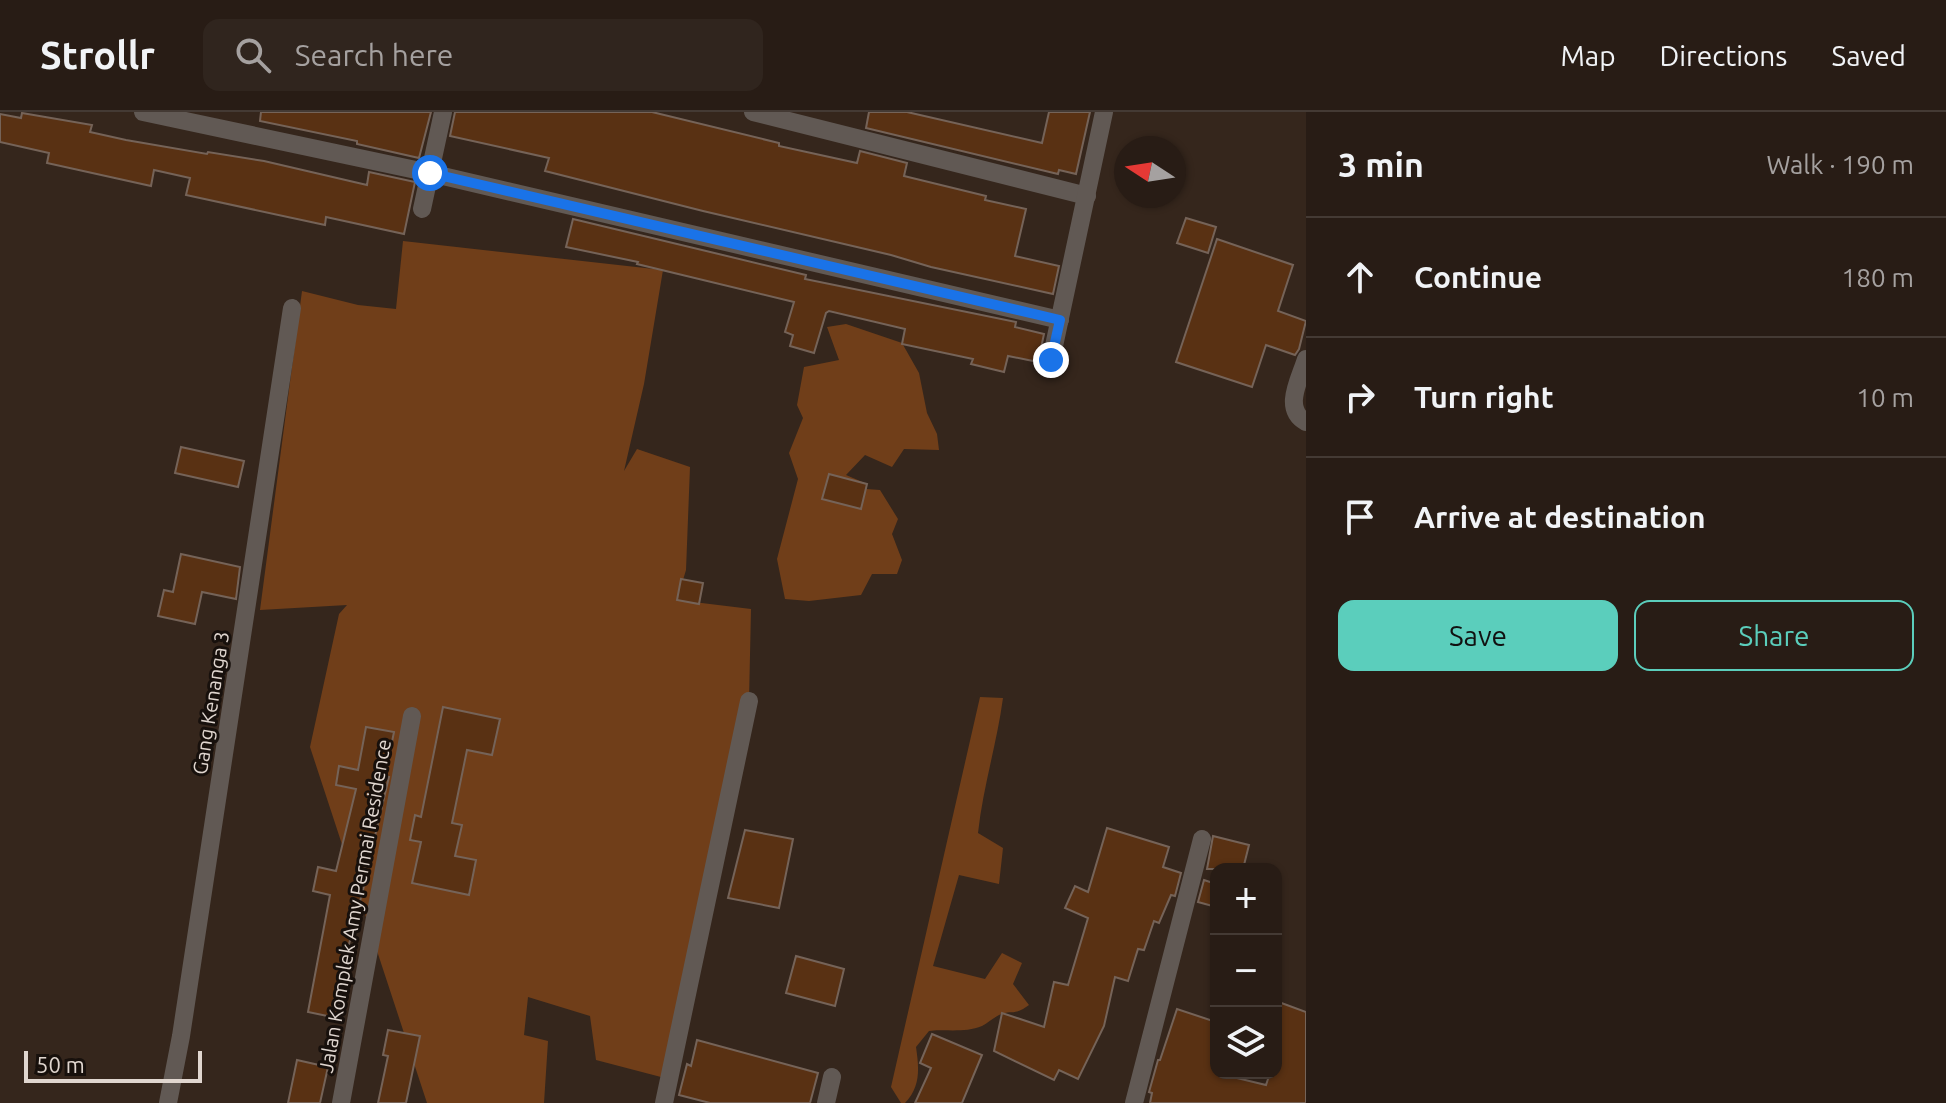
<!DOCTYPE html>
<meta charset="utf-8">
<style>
body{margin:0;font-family:Ubuntu,sans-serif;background:#30251e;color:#f1f3f6}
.controls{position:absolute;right:24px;bottom:24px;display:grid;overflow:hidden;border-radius:16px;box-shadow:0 2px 6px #0004}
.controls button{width:72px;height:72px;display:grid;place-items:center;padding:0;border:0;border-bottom:2px solid #443a34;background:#281c15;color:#f1f3f6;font:40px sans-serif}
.compass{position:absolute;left:1114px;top:24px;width:72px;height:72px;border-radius:50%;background:#281c15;box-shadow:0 2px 6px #0004;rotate:282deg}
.scale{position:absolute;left:24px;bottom:20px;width:178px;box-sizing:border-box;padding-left:8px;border:4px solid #e0d6cf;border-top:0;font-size:22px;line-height:28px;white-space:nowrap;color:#e0d6cf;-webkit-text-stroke:6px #17100c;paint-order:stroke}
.stop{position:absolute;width:24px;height:24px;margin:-18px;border:6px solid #1a73e8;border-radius:50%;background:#fff}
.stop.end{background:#1a73e8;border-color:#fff;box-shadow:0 2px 8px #0008}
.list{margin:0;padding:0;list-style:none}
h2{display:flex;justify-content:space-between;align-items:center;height:104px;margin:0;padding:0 32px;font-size:34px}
h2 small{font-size:26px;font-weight:400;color:#a5a1a0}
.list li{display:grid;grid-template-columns:52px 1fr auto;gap:24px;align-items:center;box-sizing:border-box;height:120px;padding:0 32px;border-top:2px solid #443a34}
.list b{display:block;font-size:30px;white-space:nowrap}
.list em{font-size:26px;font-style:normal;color:#a5a1a0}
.actions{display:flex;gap:16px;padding:24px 32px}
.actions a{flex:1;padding:18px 0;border:2px solid #5bcebc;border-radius:16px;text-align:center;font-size:28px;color:#5bcebc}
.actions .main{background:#5bcebc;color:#111}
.icon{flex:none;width:44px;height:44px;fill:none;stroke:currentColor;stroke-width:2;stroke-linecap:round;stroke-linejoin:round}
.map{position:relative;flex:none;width:1306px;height:991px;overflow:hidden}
header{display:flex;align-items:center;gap:48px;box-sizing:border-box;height:112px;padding:0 40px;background:#281c15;border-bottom:2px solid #443a34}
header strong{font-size:38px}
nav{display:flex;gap:44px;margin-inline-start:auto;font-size:28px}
.search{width:560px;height:72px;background:#30251e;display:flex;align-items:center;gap:20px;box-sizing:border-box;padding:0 28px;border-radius:16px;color:#a5a1a0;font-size:30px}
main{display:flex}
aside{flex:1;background:#281c15}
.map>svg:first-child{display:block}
.green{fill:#703e19}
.building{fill:#593113;stroke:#756358;stroke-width:2}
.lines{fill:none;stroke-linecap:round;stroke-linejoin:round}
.street{stroke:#615954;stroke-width:18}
.route{stroke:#1a73e8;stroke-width:10}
.labels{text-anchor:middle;stroke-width:6;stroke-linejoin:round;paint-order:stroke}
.street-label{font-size:20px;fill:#e0d6cf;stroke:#17100c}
</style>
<header>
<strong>Strollr</strong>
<div class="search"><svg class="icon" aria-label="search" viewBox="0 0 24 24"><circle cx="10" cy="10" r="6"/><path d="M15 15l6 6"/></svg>Search here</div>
<nav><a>Map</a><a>Directions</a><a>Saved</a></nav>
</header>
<main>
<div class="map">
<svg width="1306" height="991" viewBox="0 0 1306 991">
<rect width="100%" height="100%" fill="#35261c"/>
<!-- green -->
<g class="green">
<polygon points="403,129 663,158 644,272 624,359 637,337 690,355 686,458 677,488 751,497 749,589 661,965 596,948 590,904 528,885 524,923 548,929 544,991 427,991 310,635 339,502 347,493 260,498 302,179 358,193 396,197"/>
<polygon points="846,212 902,231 919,261 927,301 937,322 939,338 904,337 892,355 865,343 846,363 867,372 866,377 880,378 898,407 892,422 902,448 897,462 872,462 861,483 809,489 785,487 777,447 798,367 789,341 803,306 797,293 804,255 839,248 827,215"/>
<path d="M980 585 1003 586C997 631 983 675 978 721L1003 736 999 772 959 763 933 854 985 867 1002 841 1022 851 1013 872 1029 893C1013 905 1012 897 999 903 993 906 988 911 982 914 966 921 947 917 929 919L916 935C919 956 921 974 905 991H901L891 975Z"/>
</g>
<!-- building -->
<g class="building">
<polygon points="261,0 431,0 419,46 357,32 357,29 260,9"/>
<polygon points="455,0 652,0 779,31 779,34 857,51 860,39 907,51 904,64 986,84 985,88 1026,97 1015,144 1059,154 1053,182 931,155 891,143 703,99 545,59 549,46 450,24"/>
<polygon points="869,0 907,0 1042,31 1049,0 1090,0 1076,62 1059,58 1058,62 866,16"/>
<polygon points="22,1 92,13 90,20 126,28 207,42 208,40 264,49 367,73 369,60 415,70 404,122 326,105 325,113 186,83 190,66 154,58 151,74 47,51 49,41 0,30 0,2 21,6"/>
<polygon points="1186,106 1216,115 1208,141 1177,131"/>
<polygon points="573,107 806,163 805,167 1016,210 1015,215 1044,222 1038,250 1008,244 1004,260 971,252 973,247 902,232 905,217 829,199 826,201 814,241 790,234 793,223 785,220 794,190 637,152 638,150 566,135"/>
<polygon points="1217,127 1293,153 1278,199 1306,209 1299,237 1295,243 1266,233 1252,275 1176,250"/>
<polygon points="181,335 244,349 238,375 175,361"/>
<polygon points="829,362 867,372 861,397 822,387"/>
<polygon points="181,442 240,455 236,487 202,480 195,512 158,504 164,478 173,480"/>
<polygon points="681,467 703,471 699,492 677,488"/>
<polygon points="443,595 500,607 492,643 467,638 452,711 462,713 455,744 476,748 469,783 412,771 421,730 410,728 415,703 421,705"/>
<polygon points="366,615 394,620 385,664 389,665 388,669 375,724 372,724 363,765 366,766 347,840 337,906 308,900 330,783 313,779 318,755 336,759 356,677 336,673 339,654 358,658"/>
<polygon points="1107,716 1169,735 1163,755 1181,761 1175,784 1171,783 1159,811 1154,809 1144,838 1138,837 1128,869 1115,865 1104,914 1078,967 1059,958 1054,968 994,939 1002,901 1044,915 1054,870 1068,873 1088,806 1065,796 1075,774 1088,780"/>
<polygon points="745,718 793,727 779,796 728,786"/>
<polygon points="1213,724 1249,733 1243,757 1207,757"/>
<polygon points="1204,768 1216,772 1216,795 1198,790"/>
<polygon points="796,844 844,857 835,894 786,881"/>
<polygon points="1276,889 1306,900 1306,991 1150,991 1152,981 1149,980 1158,948 1160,948 1177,897 1216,910 1216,961 1266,973 1270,961 1276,961"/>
<polygon points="388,918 420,924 406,991 378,991 388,944 383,943"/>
<polygon points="932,922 982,943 962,991 915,991 931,956 920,951"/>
<polygon points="697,928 818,961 810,991 710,991 679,983 687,952 691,954"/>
<polygon points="297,948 328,955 320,991 288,991"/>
</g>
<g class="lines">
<!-- street -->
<g class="street">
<polyline points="143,0 430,61 1060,208"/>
<polyline points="753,0 1087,84"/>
<polyline points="422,97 443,0"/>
<path d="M1306 247C1300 267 1282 297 1306 310"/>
<polyline points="1051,248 1104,0"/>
<polyline points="168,991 181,924 292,196"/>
<polyline points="341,991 412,604"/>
<polyline points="664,991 749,589"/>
<polyline points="826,991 832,965"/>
<polyline points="1134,991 1202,727"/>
</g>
</g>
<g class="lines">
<!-- route -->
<polyline class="route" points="430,61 1060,208 1051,248"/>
</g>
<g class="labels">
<!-- street labels -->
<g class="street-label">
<text transform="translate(211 591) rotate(-81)" y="7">Gang Kenanga 3</text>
<text transform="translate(355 794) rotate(-80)" y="7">Jalan Komplek Amy Permai Residence</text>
</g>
</g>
</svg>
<div class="controls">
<button>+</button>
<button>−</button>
<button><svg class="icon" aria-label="layers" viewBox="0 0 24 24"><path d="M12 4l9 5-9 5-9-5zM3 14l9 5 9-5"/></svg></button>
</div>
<svg class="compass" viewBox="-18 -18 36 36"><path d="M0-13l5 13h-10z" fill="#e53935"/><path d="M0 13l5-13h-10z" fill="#a5a1a0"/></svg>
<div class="scale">50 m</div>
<div class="stop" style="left:430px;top:61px"></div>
<div class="stop end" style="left:1051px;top:248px"></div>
</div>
<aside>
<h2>3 min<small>Walk · 190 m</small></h2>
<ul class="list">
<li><svg class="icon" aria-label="ahead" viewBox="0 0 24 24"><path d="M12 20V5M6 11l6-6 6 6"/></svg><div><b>Continue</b></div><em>180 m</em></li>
<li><svg class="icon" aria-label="right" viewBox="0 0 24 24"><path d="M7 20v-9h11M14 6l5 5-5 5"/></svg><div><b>Turn right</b></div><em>10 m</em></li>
<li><svg class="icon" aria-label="arrive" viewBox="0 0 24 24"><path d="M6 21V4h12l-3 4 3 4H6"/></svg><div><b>Arrive at destination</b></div></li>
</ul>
<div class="actions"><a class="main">Save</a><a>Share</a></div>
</aside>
</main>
